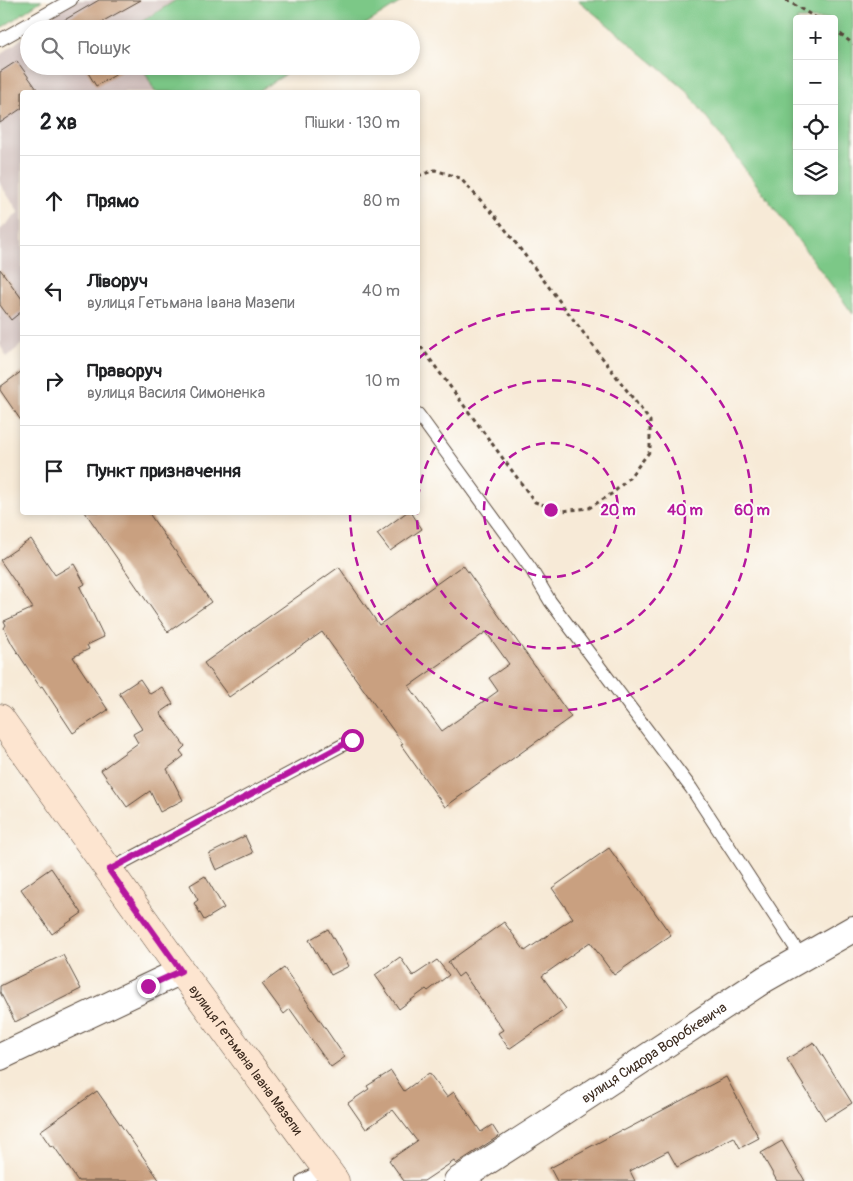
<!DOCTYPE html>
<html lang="uk">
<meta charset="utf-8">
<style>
body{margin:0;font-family:Pangolin,sans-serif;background:#f6f6f6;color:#202124}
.controls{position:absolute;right:15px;top:15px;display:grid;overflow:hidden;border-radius:5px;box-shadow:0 2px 8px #0003}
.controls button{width:45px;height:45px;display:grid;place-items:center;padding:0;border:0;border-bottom:1px solid #e0e0e0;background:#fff;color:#202124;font:25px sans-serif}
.stop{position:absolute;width:15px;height:15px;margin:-11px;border:4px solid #b5179e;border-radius:50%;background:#fff}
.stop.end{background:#b5179e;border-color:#fff;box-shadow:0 1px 5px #0008}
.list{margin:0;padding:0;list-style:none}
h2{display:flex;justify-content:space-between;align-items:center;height:65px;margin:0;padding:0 20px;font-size:21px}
h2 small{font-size:16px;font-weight:400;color:#757577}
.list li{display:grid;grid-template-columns:32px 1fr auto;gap:15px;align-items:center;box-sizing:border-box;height:90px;padding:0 20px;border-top:1px solid #e0e0e0}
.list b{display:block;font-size:19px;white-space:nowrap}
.list p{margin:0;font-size:16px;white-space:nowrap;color:#757577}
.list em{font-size:16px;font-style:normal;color:#757577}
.icon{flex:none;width:28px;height:28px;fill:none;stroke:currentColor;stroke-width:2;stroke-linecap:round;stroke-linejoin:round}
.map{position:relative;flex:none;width:853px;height:1181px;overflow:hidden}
.search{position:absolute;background:#fff;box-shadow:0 2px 8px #0003;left:20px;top:20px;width:400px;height:55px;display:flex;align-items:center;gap:12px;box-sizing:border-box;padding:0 18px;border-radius:28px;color:#757577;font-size:19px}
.panel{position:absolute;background:#fff;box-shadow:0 2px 8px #0003;left:20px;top:90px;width:400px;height:425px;border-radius:5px}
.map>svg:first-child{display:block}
.industrial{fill:#d1c0bd}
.green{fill:#7cc887;stroke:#5c7952;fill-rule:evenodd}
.building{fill:#c9a080;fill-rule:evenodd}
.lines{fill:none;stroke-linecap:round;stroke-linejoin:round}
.service-casing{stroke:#57473a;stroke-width:14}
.minor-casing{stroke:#57473a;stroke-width:28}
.secondary-casing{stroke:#57473a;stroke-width:29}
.path{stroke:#57473a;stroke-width:3;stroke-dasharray:4 4;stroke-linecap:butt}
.service{stroke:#fff;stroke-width:12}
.minor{stroke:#fff;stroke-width:26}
.secondary{stroke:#fde5d0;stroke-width:28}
.route{stroke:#b5179e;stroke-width:6}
.ring{fill:none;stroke:#b5179e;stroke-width:2.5;stroke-dasharray:9 6}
.labels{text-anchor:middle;stroke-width:4;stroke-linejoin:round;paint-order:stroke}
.street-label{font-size:14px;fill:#3b2a1e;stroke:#fdfcf7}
.centre{fill:#b5179e;stroke:#fdfcf7;stroke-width:2.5}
.ring-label{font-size:15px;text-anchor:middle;font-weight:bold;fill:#b5179e;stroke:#fdfcf7;stroke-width:4;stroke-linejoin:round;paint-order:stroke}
</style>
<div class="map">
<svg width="853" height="1181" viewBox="0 0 853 1181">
<rect width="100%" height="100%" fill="#fdfcf7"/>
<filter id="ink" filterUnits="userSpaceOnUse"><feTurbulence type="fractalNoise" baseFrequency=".02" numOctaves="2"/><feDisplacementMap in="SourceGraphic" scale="10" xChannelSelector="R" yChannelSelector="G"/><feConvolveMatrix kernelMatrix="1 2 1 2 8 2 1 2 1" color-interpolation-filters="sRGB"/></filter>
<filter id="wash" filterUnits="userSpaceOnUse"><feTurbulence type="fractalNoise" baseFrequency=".0096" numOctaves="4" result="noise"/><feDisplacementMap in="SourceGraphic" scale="20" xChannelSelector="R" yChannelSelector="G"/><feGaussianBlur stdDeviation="1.12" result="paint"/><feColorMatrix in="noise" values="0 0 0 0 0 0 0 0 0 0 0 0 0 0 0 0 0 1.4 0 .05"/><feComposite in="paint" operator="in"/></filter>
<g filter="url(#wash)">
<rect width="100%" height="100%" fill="#f7ead7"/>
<!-- industrial -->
<g class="industrial">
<polygon points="73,0 176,0 130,29 35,29"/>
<polygon points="29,33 29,66 142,66 155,92 22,92 22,344 7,357 0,345 0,230 19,212 0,184 0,55"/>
</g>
<!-- green -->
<g class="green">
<polygon points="0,0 42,0 0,29"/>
<polygon points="176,0 404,0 358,29 130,29"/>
<path d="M578 0H853V314L687 91ZM797 19H834V191H797Z"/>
<polygon points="142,66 299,66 257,92 155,92"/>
</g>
<g id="blocks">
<!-- building -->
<g class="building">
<polygon points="99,0 141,0 89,29 49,29"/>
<polygon points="17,61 39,92 22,92 22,108 0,123 0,72"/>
<polygon points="84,66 131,66 96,86"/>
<polygon points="0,269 22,299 22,311 11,320 0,305"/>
<polygon points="22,371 22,422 0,390 0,387"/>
<polygon points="85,512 148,512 211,602 168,632"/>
<polygon points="407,512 411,512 422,529 390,551 377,534"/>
<polygon points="31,539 55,575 74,564 85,584 80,587 104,637 87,645 89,649 73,657 108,710 73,733 42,686 40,687 12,644 4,628 6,625 4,621 33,608 0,560"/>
<path d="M463 565 571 717 445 807 401 745 403 744 322 632 229 697 204 663 339 567 379 625ZM486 632 509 664 489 678 498 691 442 731 409 686Z"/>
<polygon points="140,679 150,694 162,687 173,704 160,713 185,746 180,751 184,756 167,769 183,800 160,812 150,791 127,807 101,770 138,743 133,734 142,729 119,693"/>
<polygon points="245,836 253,853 216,870 209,854"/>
<polygon points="609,848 671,935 614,975 590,942 542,976 566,1009 509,1049 498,1033 503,1030 463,973 458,977 448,962 504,922 525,951 573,918 552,888"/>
<polygon points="51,868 82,913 52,934 21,889"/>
<polygon points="205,876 224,908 204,920 194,903 198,900 190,885"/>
<polygon points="328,929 349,966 331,975 324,963 323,964 309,940"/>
<polygon points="63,955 81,989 15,1022 0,992 0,986"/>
<polygon points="400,957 413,976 437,960 449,975 428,991 426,989 399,1009 375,975"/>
<polygon points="284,968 345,1057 331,1067 290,1009 284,1014 262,984"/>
<polygon points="814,1042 852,1103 825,1120 787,1059"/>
<polygon points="391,1071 404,1091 429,1073 447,1097 454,1092 481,1132 492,1125 499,1136 456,1164 454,1161 424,1181 404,1181 389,1160 417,1141 393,1110 366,1129 348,1103 369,1089 367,1086"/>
<polygon points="726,1077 759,1138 740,1148 734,1137 677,1167 668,1151 630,1171 635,1181 557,1181 550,1168 622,1130 623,1131"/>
<polygon points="97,1091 160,1181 78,1181 53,1145 51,1147 40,1131"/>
<polygon points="782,1141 805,1181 777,1181 761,1153"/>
</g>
</g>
</g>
<g filter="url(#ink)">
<use href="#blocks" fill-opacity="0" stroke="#57473a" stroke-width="1"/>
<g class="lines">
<defs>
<g id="service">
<polyline points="0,40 71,0"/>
<polyline points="418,414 531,569 550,601 691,788 802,958"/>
<polyline points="109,870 352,740"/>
<polyline points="302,1181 326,1168"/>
</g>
<g id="minor">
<polyline points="0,1057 181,971"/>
<path id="s1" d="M457 1181 544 1125 765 979 853 929"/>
</g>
<g id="secondary">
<path id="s2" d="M0 718 181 971 335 1181"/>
</g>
</defs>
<!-- service casing -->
<use href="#service" class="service-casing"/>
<!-- minor casing -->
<use href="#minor" class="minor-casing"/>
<!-- secondary casing -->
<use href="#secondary" class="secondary-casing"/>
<!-- path -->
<g class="path">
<polyline points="786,0 818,19"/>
<polyline points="834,29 853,44"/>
<polyline points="418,176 435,170 460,178 496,217 650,421 650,451 629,478 613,493 589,508 562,511 535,502 418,343"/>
</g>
<!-- service -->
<use href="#service" class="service"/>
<!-- minor -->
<use href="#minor" class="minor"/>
<!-- secondary -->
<use href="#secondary" class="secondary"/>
</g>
</g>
<g class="lines" filter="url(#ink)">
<!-- route -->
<polyline class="route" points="148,986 181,971 109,870 352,740"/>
</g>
<!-- distance rings -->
<g class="ring">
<circle cx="551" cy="510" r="67"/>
<path d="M418 498A134 134 0 1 1 417 514"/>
<path d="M418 359A201 201 0 1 1 350 514"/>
</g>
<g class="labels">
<!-- street labels -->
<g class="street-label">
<text dy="5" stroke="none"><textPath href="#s1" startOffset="235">вулиця Сидора Воробкевича</textPath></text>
<text dy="5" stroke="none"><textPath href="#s2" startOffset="421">вулиця Гетьмана Івана Мазепи</textPath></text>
</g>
</g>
<circle cx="551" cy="510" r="8" class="centre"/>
<g class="ring-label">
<text x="618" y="515">20 m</text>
<text x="685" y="515">40 m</text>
<text x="752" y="515">60 m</text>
</g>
</svg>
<div class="controls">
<button>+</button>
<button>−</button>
<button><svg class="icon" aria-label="locate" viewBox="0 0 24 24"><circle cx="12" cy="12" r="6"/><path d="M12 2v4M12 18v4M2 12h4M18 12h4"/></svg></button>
<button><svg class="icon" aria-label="layers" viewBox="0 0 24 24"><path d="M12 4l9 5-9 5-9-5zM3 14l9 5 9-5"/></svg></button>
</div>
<div class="stop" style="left:352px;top:740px"></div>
<div class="stop end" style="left:148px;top:986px"></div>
<div class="search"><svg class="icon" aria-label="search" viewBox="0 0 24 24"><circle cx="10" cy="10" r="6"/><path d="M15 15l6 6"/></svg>Пошук</div>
<section class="panel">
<h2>2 хв<small>Пішки · 130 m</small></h2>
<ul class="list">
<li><svg class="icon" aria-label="ahead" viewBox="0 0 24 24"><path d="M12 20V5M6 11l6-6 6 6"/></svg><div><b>Прямо</b></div><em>80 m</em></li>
<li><svg class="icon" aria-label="left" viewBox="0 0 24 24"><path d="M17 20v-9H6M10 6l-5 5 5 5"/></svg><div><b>Ліворуч</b><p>вулиця Гетьмана Івана Мазепи</p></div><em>40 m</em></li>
<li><svg class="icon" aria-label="right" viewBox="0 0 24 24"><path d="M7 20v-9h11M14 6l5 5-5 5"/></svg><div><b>Праворуч</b><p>вулиця Василя Симоненка</p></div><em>10 m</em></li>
<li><svg class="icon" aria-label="arrive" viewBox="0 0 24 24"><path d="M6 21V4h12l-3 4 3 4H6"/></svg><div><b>Пункт призначення</b></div></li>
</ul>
</section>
</div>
